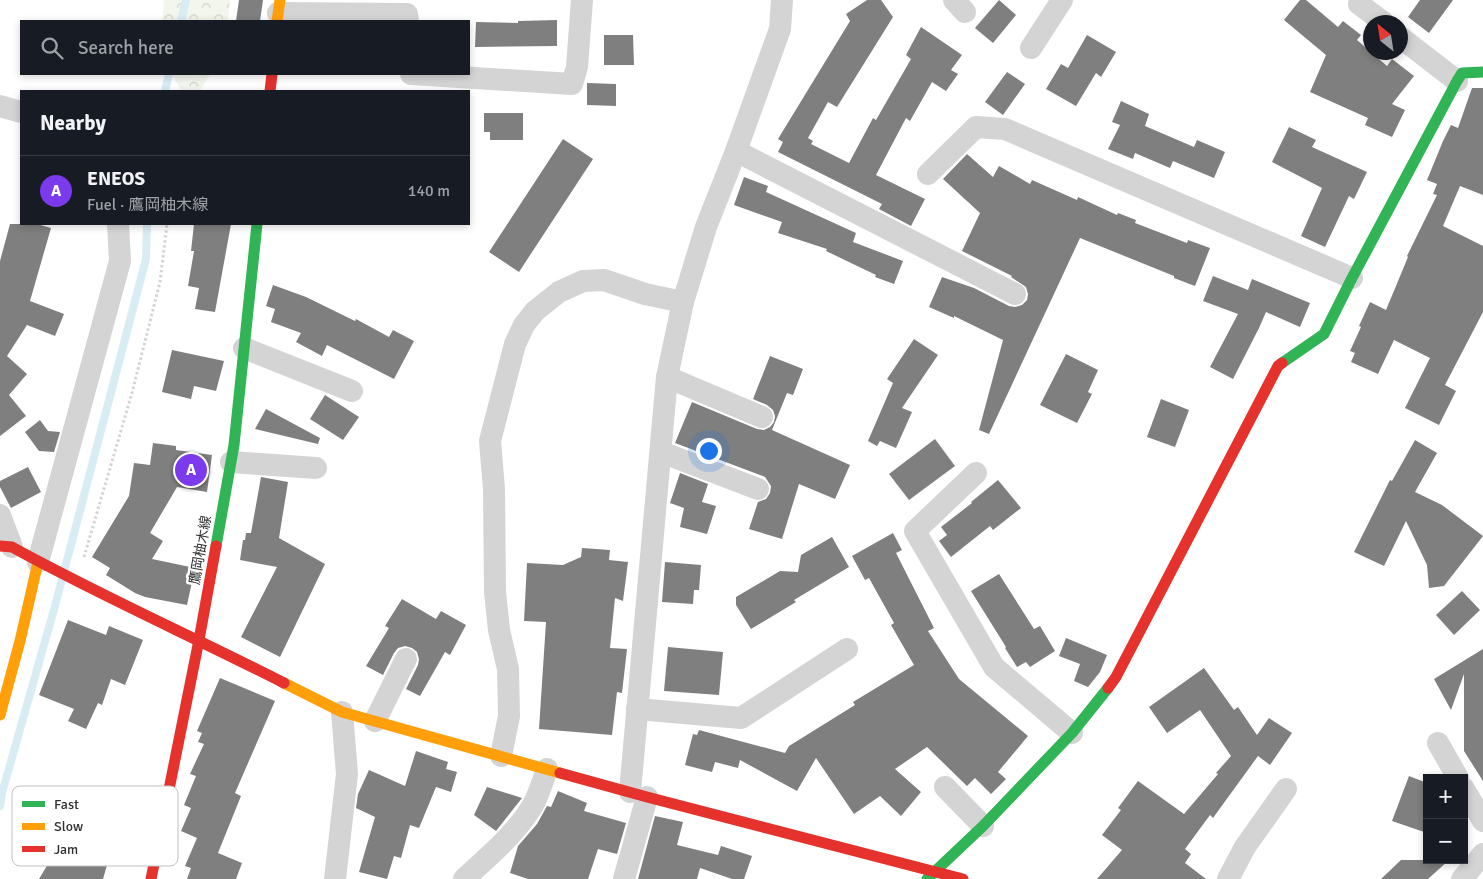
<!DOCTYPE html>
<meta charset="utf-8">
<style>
body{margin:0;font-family:Signika,"Noto Sans JP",sans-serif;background:#242831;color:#f1f3f6}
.controls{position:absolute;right:15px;bottom:15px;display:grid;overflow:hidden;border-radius:0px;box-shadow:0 2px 8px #0003}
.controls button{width:45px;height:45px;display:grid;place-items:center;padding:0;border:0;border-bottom:1px solid #363941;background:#171b24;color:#f1f3f6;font:25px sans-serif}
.compass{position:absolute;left:1363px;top:15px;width:45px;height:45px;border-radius:50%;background:#171b24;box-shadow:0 2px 8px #0003;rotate:330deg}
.you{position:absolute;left:708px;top:450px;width:18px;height:18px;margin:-12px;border:4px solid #fff;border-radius:50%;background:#1a73e8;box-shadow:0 0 0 8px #1a73e833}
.badge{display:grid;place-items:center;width:32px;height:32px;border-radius:50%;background:#7c3aed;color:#fff;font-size:16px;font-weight:700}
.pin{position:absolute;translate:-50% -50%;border:2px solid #fff;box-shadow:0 1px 5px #0006}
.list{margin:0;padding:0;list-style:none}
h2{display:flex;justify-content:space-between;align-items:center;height:65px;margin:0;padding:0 20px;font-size:21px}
h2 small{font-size:16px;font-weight:400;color:#9ea1a6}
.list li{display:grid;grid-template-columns:32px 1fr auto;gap:15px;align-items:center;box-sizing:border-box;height:70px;padding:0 20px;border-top:1px solid #363941}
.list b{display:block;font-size:19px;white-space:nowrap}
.list p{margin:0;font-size:16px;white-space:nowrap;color:#9ea1a6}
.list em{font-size:16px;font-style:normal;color:#9ea1a6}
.icon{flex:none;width:28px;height:28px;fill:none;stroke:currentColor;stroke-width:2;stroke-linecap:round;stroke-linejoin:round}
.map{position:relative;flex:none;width:1483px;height:879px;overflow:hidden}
.search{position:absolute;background:#171b24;box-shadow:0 2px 8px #0003;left:20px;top:20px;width:450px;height:55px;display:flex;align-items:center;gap:12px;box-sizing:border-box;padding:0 18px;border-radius:0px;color:#9ea1a6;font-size:19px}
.panel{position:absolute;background:#171b24;box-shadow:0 2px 8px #0003;left:20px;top:90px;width:450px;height:135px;border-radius:0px}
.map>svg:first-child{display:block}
.forest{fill:url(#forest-crowns)}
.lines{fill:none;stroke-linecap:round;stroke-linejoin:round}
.stream{stroke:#d8ecf4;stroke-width:8}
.building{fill:#7f7f7f}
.path{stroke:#d4d4d4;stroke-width:3;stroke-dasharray:2.5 2.5;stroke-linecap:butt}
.street{stroke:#d4d4d4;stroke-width:22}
.fast{stroke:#30b455;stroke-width:11}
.slow{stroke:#ff9f0a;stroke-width:11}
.jam{stroke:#e5322d;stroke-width:11}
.labels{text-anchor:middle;stroke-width:5;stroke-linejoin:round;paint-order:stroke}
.street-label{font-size:14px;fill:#303030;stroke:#fff}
.key{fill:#fff;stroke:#c1c1c1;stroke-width:1}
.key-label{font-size:14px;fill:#303030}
</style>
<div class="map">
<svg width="1483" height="879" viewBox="0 0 1483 879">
<defs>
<pattern id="forest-crowns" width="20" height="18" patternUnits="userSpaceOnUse" patternTransform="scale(1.25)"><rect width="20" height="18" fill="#f2f6ec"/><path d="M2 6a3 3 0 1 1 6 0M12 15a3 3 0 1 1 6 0" fill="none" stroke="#d0d3cb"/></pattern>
</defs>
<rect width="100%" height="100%" fill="#fff"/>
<!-- forest -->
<g class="forest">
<polygon points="164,0 230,0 228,21 162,21"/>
<polygon points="171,74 210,74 200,91 182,91"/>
</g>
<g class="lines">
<!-- stream -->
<g class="stream">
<polyline points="181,21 186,0"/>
<polyline points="165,91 169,74"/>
<polyline points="0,806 2,793 55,606 146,259 147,224"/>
</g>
</g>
<!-- building -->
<g class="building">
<polygon points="239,0 263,0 260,21 236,21"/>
<polygon points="867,0 881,0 893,17 837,107 828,102 808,138 813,141 811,144 849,163 873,118 876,120 911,59 906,55 921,27 962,55 951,70 958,74 946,91 932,82 910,121 906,118 876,175 925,199 911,226 879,209 882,204 778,152 783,142 778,139 850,21 846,14"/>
<polygon points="999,0 1016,15 993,43 975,28"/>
<polygon points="1300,0 1306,0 1338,27 1343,21 1361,35 1357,40 1387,66 1392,59 1414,76 1392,104 1405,110 1392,137 1365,125 1368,118 1310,92 1326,55 1284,20"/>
<polygon points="1420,0 1453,0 1429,33 1408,17"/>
<polygon points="557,20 557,46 475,47 476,22 518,23 518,21"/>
<polygon points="604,35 633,35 634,65 604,65"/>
<polygon points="1087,35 1116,52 1101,77 1096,73 1076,106 1046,89 1061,64 1068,68"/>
<polygon points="1007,72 1025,84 1003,115 985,102"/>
<polygon points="587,83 616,84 616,106 587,105"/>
<polygon points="1472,88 1483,88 1483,195 1460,186 1443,226 1483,246 1483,312 1445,385 1456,391 1439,425 1405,408 1430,358 1394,340 1378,374 1351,362 1355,353 1350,351 1361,327 1359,326 1370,302 1386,310 1408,257 1407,256 1437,195 1433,194 1437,184 1427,180 1443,141 1451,125 1458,128"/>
<polygon points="1121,101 1149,114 1145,126 1194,147 1197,140 1225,152 1214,178 1173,161 1170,168 1135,153 1133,159 1108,149 1120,125 1112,122"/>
<polygon points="484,113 523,113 523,140 490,140 490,132 484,132"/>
<polygon points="1289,127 1316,140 1312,147 1367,172 1354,199 1349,196 1325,247 1301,236 1322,188 1272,162"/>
<polygon points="563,139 593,159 519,272 489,252"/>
<polygon points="967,154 993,177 999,166 1030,184 1032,180 1077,200 1078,197 1117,215 1118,213 1136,220 1135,223 1187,243 1188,240 1210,248 1195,286 1174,278 1174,276 1080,238 989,434 979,430 1003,340 954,316 954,318 929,307 942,277 974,288 1009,306 1015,307 1022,305 1027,300 1028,294 1026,287 1011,277 1012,276 962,251 980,213 943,179"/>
<polygon points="744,177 768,186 766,192 856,233 853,242 903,261 894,284 875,277 876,275 826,251 827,249 778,233 782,222 734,205"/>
<polygon points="10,224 37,224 51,228 30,301 64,314 55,336 27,325 7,356 27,374 9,395 26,416 0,436 0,261"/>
<polygon points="194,224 231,224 215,312 195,309 199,288 188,286 194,251 191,251"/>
<polygon points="1213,276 1248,290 1252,279 1310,303 1300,327 1266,312 1259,328 1233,379 1210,367 1238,314 1203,301"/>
<polygon points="273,285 306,297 355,321 356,319 389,337 393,330 414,341 394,379 327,345 322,356 296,342 301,333 271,322 275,309 266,306"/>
<polygon points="914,339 938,355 902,408 912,412 896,448 880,441 877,446 868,441 893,383 887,379"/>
<polygon points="172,350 224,361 216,391 194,386 191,399 162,392"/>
<polygon points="1066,354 1098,370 1088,392 1092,394 1077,423 1040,405"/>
<polygon points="770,356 803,369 793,395 787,393 772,430 850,465 835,499 799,484 782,539 749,529 758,502 766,499 770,493 771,486 765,477 675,443 692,402 757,429 764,430 770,427 774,422 775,416 773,410 767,405 753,399"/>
<polygon points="325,395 359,417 343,440 310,419"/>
<polygon points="1161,399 1189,410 1175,447 1147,437"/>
<polygon points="266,409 320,438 318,444 255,429"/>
<polygon points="40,420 48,431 60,432 54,452 39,451 25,432"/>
<polygon points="935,439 955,466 909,500 889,474"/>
<polygon points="1415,440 1437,453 1415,492 1442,505 1483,536 1444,586 1429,588 1427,565 1406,521 1384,566 1354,552 1390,480 1392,481"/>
<polygon points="153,443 176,446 176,450 212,455 207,492 177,487 150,533 163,541 152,559 195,568 187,605 145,597 135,593 106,575 110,568 92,557 129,496 134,463 150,465"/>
<polygon points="28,467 41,492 11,508 0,487 0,481"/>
<polygon points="680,473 708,484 702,502 716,506 707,534 680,527 684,508 670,503"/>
<polygon points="261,477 288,482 279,538 325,564 280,657 241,637 277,567 240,560 243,540 245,540 246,533 251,533"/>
<polygon points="998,480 1021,508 993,530 990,526 951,557 939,541 947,535 941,527 972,503 971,502"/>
<polygon points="893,533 902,550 896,553 934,628 928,631 959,679 1028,736 998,772 1006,779 991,794 975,778 967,786 927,747 895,769 921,792 901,816 880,796 854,814 816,758 797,791 740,760 738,768 715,762 712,772 685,765 693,734 697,735 699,730 785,753 789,746 855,705 853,702 914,665 891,625 894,623 869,578 865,580 852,556"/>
<polygon points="832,537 849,567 794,600 796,602 751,629 736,605 736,597 780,571 798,572 801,555"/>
<polygon points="582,548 610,550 609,560 628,562 623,601 615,598 610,648 627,649 622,693 617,692 612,735 539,729 546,622 524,621 527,563 563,565 581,557"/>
<polygon points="665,562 701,565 699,590 694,590 693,604 662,602"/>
<polygon points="999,574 1034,629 1040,626 1055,651 1030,667 1026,662 1017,667 1005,648 1006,647 971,591"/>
<polygon points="1462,591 1480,610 1454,635 1436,615"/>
<polygon points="402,599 436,619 441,611 466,625 450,655 445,652 420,696 406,689 418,665 419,659 417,652 412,648 405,646 398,648 394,653 383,675 366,666 389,628 385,626"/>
<polygon points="68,620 106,635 109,626 143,640 125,685 111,679 102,705 98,703 86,729 68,721 74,709 39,695"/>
<polygon points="1066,638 1107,655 1100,672 1088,687 1074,681 1080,664 1059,656"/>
<polygon points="668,647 723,652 719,695 664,691"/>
<polygon points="1483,649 1483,781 1464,751 1464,674 1451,710 1434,679"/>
<polygon points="1204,668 1234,710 1238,707 1257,735 1269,718 1292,733 1270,765 1258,756 1213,818 1210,815 1185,849 1191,854 1185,863 1206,879 1097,879 1122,850 1102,835 1121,810 1118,808 1138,781 1184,814 1218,774 1216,773 1231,756 1200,710 1167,733 1149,707"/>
<polygon points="220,678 275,701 235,793 241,796 218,853 242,863 236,879 187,879 191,868 185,866 197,838 181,831 191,808 184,805 196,776 190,774 204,744 198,742 202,733 197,731"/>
<polygon points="416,751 448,762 446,769 457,772 451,792 436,787 419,828 410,825 401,858 394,856 387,879 359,872 375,817 356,808 358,794 369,770 405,786"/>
<polygon points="1409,776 1427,783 1427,833 1392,821"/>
<polygon points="487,787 522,798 496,831 474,815"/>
<polygon points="558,791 587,803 584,811 626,823 617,854 598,849 588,879 528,879 510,873 518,846 537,824 547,806 551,807"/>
<polygon points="44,807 118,827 103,879 39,879 54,854 32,847"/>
<polygon points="655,816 683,822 677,845 718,855 721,846 752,856 744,879 732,879 700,868 697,879 638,879"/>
<polygon points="1401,860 1449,860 1428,879 1381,879"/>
</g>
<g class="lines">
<!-- path -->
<polyline class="path" points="84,557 132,393 160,282 167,224"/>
<!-- street -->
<g class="street">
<polyline points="954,0 965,12"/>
<polyline points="1359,4 1383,22"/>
<polyline points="278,13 407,14 408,21"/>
<polyline points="1400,37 1457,81"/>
<polyline points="1031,48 1062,0"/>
<polyline points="411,74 572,84 577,67 582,0"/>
<polyline points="0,106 21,112"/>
<polyline points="736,151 1015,294"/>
<polyline points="928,174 976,127 1005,129 1352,278"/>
<polyline points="244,348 352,391"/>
<polyline points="667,377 762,417"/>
<polyline points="661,452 758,489"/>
<polyline points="231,462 316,468"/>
<polyline points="976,473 915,531 994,667 1072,733"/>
<polyline points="0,515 12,547"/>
<polyline points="38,562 120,261 118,224"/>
<polyline points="637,709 741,718 847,649"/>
<polyline points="375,721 406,659"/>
<polyline points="1438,743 1458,778"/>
<polyline points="501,756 509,716 508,669 499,630 495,592 494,489 490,441 515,344 524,325 535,311 559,292 583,281 604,280 645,294 683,302"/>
<polyline points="945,787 983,826"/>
<polyline points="1464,789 1483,821"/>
<polyline points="630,792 667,377 683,302 706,227 736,151 780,29 782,0"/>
<polyline points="335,879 347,774 342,712"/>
<path d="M464 879C488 857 516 834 533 805 539 794 543 781 547 769"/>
<polyline points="624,879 647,797"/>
<polyline points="1228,879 1245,847 1286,789"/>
<polyline points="1462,879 1483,854"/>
</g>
<!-- fast -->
<g class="fast">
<polyline points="1282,363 1324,334 1352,278 1457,81 1462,73 1483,72"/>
<polyline points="216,546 234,445 257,224"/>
<polyline points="927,879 983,826 1072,733 1108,688"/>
</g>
<!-- slow -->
<g class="slow">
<polyline points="277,21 280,0"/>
<polyline points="284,683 342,712 560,773"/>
<polyline points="0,715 20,641 38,562"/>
</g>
<!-- jam -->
<g class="jam">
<polyline points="270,91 272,74"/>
<path d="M0 546 12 547C101 596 194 637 284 683"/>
<polyline points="1108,688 1116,677 1278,366 1282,363"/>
<polyline points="560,773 647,797 963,879"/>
<polyline points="151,879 199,640 216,546"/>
</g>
</g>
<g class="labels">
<!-- street labels -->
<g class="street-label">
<text transform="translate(200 550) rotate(-80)" y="5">鷹岡柚木線</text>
</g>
</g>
<!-- legend -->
<rect x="12" y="786" width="166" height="80" rx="8" class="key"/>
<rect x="22" y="801" width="23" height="6" fill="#30b455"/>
<rect x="22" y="823" width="23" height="7" fill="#ff9f0a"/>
<rect x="22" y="846" width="23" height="6" fill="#e5322d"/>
<g class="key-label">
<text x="54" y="809">Fast</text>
<text x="54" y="831">Slow</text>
<text x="54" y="854">Jam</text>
</g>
</svg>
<div class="controls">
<button>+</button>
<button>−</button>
</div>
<svg class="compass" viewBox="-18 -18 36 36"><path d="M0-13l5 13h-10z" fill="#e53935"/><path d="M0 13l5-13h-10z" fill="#9ea1a6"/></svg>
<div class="you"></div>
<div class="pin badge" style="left:191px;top:470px">A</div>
<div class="search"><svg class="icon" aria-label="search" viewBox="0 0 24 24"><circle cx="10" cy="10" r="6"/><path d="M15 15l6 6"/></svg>Search here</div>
<section class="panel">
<h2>Nearby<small></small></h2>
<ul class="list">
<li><span class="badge">A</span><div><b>ENEOS</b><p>Fuel · 鷹岡柚木線</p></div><em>140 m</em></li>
</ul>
</section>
</div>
